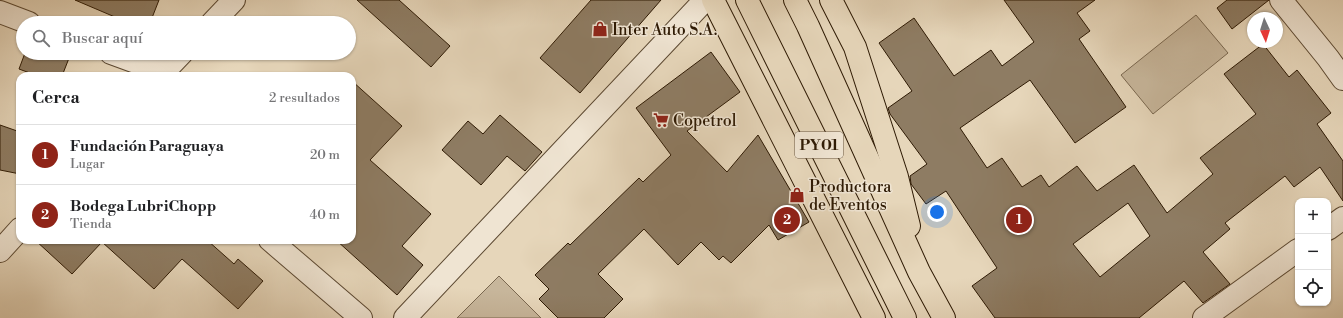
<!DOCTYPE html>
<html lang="es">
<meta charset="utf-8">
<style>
body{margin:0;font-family:"Libre Bodoni",serif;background:#f6f6f6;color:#202124}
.controls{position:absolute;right:12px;bottom:12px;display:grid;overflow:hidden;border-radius:8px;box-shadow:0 1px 3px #0004}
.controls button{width:36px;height:36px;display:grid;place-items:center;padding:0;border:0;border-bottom:1px solid #e0e0e0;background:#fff;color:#202124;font:20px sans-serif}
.compass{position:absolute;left:1247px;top:12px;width:36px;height:36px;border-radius:50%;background:#fff;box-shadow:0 1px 3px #0004;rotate:176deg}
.you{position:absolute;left:937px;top:212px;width:14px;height:14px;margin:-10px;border:3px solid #fff;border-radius:50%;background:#1a73e8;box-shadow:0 0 0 6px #1a73e833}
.badge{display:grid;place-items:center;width:26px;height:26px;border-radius:50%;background:#8f2418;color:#fff;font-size:13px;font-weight:700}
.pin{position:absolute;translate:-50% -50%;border:2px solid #fff;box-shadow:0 1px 4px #0006}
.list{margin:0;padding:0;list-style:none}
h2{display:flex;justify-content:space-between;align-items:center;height:52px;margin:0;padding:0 16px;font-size:17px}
h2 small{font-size:13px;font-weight:400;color:#757577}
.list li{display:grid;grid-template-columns:26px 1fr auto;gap:12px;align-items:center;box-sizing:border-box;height:60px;padding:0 16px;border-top:1px solid #e0e0e0}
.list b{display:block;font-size:15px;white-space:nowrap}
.list p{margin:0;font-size:13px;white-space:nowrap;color:#757577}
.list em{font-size:13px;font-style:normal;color:#757577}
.icon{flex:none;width:22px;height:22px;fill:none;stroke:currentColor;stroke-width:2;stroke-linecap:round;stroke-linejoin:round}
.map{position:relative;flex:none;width:1343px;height:318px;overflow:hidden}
.search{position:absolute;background:#fff;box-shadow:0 1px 3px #0004;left:16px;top:16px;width:340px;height:44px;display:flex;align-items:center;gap:10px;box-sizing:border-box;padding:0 14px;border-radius:22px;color:#757577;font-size:15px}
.panel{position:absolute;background:#fff;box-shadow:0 1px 3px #0004;left:16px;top:72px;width:340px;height:172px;border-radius:12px}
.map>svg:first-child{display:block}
.green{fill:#c7b69b;stroke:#7a6850}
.building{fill:#8e7c63;stroke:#2e1a04;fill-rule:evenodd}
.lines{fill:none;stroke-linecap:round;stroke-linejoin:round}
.minor-casing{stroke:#5c4932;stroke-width:24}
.highway-casing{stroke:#2e1a04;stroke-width:24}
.minor{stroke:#efe4d2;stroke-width:22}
.highway{stroke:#e6d6ba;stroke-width:22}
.labels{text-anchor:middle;stroke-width:3;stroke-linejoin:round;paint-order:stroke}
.shield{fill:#efe4d2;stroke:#685742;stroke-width:1}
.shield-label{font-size:15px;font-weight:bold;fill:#2e1a04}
.poi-label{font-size:16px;fill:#2e1a04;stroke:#efe4d2;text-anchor:start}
</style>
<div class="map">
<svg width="1343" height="318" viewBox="0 0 1343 318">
<rect width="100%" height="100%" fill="#e6d6ba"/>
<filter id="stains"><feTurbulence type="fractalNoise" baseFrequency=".005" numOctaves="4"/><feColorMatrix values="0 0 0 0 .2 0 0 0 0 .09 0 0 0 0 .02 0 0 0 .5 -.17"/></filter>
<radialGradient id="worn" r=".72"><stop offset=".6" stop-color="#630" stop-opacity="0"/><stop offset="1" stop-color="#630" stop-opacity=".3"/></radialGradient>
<!-- green -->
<g class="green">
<polygon points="1196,15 1228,53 1153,114 1121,75"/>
<polygon points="499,276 541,318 457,318"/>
</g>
<!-- building -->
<g class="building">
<polygon points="75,0 159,0 150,23 129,23"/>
<polygon points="357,0 399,0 450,46 431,67"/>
<polygon points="591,0 661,0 580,93 540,58"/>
<path d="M1004 0H1095L1077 13 1090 31 1079 39 1126 107 1075 143 1030 80 960 128 987 168 1002 158 1022 187 1041 175 1049 187 1077 166 1097 191 1134 165 1167 213 1213 174 1200 158 1256 114 1224 74 1263 44 1289 77 1297 70 1331 113 1317 124 1343 161V201L1320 167 1294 187 1285 176 1225 223 1230 229 1203 252 1230 284 1203 303 1184 281 1139 318H995L972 286 997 268 946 191 926 204 911 184 910 176 927 164 890 114 888 108 912 91 879 43 914 18 954 76 991 50 1002 66 1034 42ZM1128 203 1150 236 1100 277 1073 244Z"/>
<polygon points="1227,0 1269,0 1232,29 1217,8"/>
<polygon points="711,52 740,92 687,131 727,172 758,135 809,222 778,240 769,225 731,263 723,256 719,260 701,242 678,265 644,229 598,274 623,299 604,318 558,318 539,299 549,289 535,275 568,243 570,245 639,178 643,182 671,155 636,108"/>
<polygon points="25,53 71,53 62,76 38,76 19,69"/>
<polygon points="352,81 402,126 370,160 431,214 402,246 423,265 397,295 336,240 352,240"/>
<polygon points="500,115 542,152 525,171 507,156 481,185 442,150 468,121 483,134"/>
<polygon points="0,125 20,132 20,174 0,170"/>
<polygon points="35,240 207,240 234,264 238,259 263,281 238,309 182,259 154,289 102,242 72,274"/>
</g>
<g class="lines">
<defs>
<g id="minor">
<polyline points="1281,0 1328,58 1343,79"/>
<polyline points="0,12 29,23"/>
<polyline points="212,23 234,0"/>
<polyline points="111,53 163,72"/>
<polyline points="160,76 182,53"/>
<polyline points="1328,229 1343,218"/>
<polyline points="270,240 361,318"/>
<polyline points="0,251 20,229"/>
<polyline points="405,318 705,0"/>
<polyline points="1204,318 1298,250"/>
</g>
<g id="highway">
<polyline points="713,0 874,318"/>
<polyline points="747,0 905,318"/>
<polyline points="795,0 808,26 919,272 944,318"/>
<polyline points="831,0 855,47 897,177 909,226"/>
</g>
</defs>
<!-- minor casing -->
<use href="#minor" class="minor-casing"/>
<!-- highway casing -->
<use href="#highway" class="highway-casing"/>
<!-- minor -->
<use href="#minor" class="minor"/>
<!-- highway -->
<use href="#highway" class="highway"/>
</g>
<!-- icons -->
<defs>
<symbol id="shop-bare" viewBox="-9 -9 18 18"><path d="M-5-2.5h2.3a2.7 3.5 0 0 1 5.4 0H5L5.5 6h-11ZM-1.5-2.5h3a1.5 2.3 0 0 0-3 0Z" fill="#8f2418" stroke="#efe4d2" stroke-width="2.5" paint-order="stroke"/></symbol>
<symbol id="supermarket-bare" viewBox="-9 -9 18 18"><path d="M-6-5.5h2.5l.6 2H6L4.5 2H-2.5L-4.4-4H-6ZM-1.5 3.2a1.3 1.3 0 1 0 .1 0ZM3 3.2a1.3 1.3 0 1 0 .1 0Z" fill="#8f2418" stroke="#efe4d2" stroke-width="2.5" paint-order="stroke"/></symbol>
</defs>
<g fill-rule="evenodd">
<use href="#shop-bare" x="589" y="18" width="22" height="22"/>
<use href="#supermarket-bare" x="650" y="109" width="22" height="22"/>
<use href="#shop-bare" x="786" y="184" width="22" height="22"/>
</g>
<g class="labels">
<!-- shield labels -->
<rect class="shield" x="795" y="132" width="48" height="26" rx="3"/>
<g class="shield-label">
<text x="819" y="150">PY01</text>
</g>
<!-- poi labels -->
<g class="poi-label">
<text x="612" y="35">Inter Auto S.A.</text>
<text x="673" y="126">Copetrol</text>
<text x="809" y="192">Productora<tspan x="809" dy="18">de Eventos</tspan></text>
</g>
</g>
<rect width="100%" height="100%" filter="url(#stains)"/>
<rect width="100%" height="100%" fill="url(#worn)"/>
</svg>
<div class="controls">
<button>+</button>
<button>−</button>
<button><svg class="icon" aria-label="locate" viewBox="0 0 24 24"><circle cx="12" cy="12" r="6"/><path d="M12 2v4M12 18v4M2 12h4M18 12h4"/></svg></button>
</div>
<svg class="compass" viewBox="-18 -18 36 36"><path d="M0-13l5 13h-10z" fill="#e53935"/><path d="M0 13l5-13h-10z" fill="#757577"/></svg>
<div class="you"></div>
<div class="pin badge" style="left:1019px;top:220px">1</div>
<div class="pin badge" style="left:787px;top:220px">2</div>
<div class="search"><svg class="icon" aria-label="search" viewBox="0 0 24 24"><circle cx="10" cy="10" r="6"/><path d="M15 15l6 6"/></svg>Buscar aquí</div>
<section class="panel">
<h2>Cerca<small>2 resultados</small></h2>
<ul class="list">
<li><span class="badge">1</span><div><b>Fundación Paraguaya</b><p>Lugar</p></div><em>20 m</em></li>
<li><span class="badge">2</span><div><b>Bodega LubriChopp</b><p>Tienda</p></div><em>40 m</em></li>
</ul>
</section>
</div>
